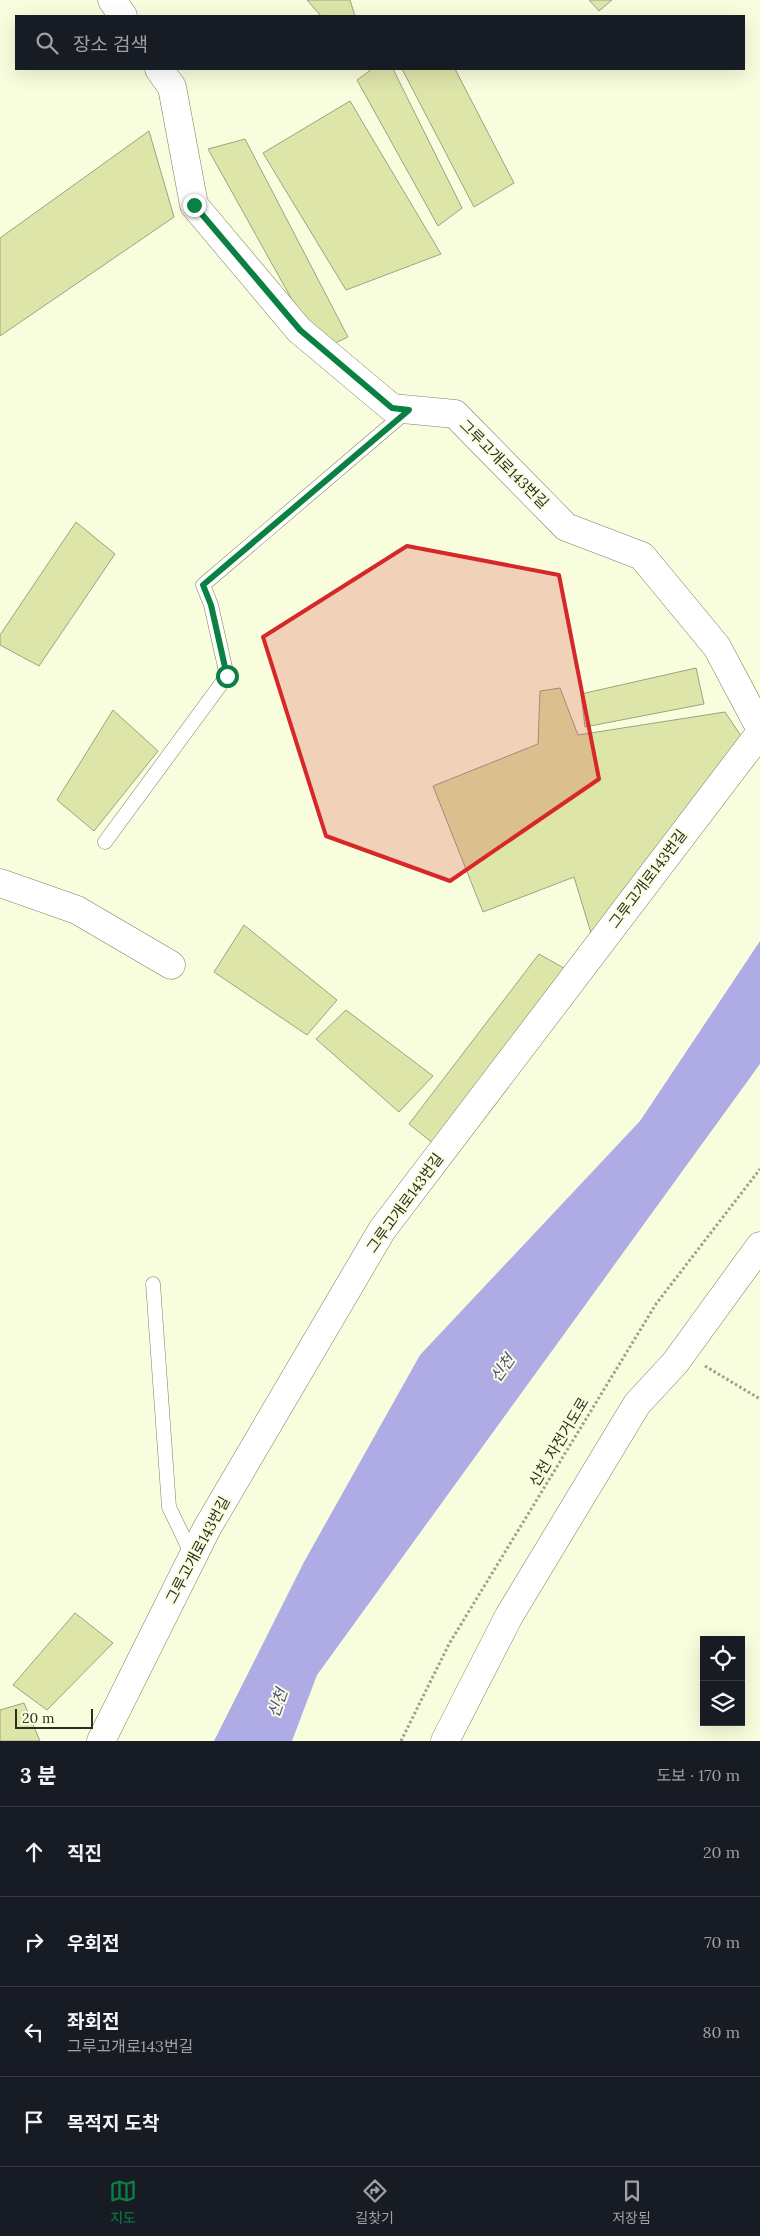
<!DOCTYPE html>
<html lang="ko">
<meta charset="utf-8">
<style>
body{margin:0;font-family:Lora,"Noto Sans KR",serif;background:#20242c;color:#f1f3f6}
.controls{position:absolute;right:15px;bottom:15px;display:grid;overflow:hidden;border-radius:0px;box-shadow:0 5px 20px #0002}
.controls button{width:45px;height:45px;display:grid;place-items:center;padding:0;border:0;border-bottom:1px solid #363941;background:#171b24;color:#f1f3f6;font:25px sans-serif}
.scale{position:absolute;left:15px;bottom:12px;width:78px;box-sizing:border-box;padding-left:5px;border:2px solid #2c2e22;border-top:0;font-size:14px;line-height:18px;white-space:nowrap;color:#2c2e22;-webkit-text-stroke:4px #f8fddd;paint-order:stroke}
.stop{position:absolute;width:15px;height:15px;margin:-11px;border:4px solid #0b8043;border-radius:50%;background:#fff}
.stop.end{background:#0b8043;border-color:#fff;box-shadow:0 1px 5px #0008}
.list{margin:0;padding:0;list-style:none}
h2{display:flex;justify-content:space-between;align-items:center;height:65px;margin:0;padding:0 20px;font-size:21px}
h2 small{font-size:16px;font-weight:400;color:#9ea1a6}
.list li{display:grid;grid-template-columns:32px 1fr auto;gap:15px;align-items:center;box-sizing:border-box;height:90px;padding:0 20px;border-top:1px solid #363941}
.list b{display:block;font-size:19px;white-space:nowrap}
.list p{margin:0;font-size:16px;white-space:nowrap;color:#9ea1a6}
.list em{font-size:16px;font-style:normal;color:#9ea1a6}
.icon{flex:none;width:28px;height:28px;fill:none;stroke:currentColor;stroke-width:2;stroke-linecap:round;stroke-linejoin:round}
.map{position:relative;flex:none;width:760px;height:1741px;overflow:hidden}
.search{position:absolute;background:#171b24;box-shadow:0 5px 20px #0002;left:15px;right:15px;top:15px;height:55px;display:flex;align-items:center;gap:12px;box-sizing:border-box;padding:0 18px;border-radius:0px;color:#9ea1a6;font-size:19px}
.sheet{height:425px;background:#171b24}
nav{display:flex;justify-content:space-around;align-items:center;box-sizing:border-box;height:70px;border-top:1px solid #363941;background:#171b24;font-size:14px;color:#9ea1a6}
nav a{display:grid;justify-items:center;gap:2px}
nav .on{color:#0b8043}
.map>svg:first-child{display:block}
.water{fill:#aface5}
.building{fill:#dde5a8;stroke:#9ea285}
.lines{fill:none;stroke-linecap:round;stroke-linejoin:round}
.service-casing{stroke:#7c8064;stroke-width:15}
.minor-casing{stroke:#7c8064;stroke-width:29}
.path{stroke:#9fa28b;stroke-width:3;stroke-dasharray:2.5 2.5;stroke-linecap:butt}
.service{stroke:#fff;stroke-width:14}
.minor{stroke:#fff;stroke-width:28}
.route{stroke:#0b8043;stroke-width:6}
.marked{fill:#d62828;fill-opacity:0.2;stroke:#d62828;stroke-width:4;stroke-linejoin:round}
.labels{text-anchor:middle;stroke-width:4;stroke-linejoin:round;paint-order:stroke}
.street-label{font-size:15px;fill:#2c2e22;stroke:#f8fddd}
.water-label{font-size:16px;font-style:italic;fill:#534a90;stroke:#f8fddd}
</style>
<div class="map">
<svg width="760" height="1741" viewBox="0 0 760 1741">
<rect width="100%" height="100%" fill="#f8fddd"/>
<!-- water -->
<polygon class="water" points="760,941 760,1064 317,1675 292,1741 214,1741 304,1562 420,1355 640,1121"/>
<!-- building -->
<g class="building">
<polygon points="307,0 350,0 355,16 321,16"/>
<polygon points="589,0 612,0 599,11"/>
<polygon points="372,69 393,69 462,208 438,226 357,80"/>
<polygon points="402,69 455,69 514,183 474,207"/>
<polygon points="350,101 441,254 346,290 263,153"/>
<polygon points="149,131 174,217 0,336 0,238"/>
<polygon points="245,139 348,337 333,344 296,307 208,149"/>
<polygon points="76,522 115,554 39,666 0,645 0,635"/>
<polygon points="696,668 704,704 585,727 581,694"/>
<polygon points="560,688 578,735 725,712 743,739 594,943 574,877 483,912 433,786 538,744 540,691"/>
<polygon points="113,710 158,751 94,831 57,800"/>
<polygon points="244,925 337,1000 307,1035 214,972"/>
<polygon points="539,954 569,971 435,1145 409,1124"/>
<polygon points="346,1010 433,1076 399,1112 316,1039"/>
<polygon points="75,1613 113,1643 47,1710 13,1685"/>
<polygon points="24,1703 40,1741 0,1741 0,1710"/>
</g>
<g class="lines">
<defs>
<g id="service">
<polyline points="105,842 227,676 211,605 203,585 407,411"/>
<polyline points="153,1284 169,1507 193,1557"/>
</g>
<g id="minor">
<polyline points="112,0 123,16"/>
<polyline points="159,69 172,87 194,205 299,330 392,408 455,414 566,527 642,556 717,647 760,728"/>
<polyline points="0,883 77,910 171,965"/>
<polyline points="101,1741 207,1528 382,1230 760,733"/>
<polyline points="445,1741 509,1616 637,1404 675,1363 760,1246"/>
</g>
</defs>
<!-- service casing -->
<use href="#service" class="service-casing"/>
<!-- minor casing -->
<use href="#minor" class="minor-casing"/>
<!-- path -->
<g class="path">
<polyline points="705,1366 760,1399"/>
<polyline points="401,1741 449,1644 656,1304 760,1169"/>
</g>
<!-- service -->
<use href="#service" class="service"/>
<!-- minor -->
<use href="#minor" class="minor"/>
</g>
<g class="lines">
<!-- route -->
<polyline class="route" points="194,205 300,330 392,408 409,410 203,585 211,605 227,676"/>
</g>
<!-- marked area -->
<path class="marked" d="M407 546 559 575 599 779 450 881 326 836 263 637Z"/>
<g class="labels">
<!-- street labels -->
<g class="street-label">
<text transform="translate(504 464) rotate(45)" y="5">그루고개로143번길</text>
<text transform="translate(648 879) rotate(-53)" y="5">그루고개로143번길</text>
<text transform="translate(405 1203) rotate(-54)" y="5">그루고개로143번길</text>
<text transform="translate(559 1442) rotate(-59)" y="5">신천 자전거도로</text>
<text transform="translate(198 1550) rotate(-62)" y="5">그루고개로143번길</text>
</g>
<!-- water labels -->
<g class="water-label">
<text transform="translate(502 1368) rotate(-55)" y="6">신천</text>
<text transform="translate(277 1703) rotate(-71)" y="6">신천</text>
</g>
</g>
</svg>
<div class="controls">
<button><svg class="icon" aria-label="locate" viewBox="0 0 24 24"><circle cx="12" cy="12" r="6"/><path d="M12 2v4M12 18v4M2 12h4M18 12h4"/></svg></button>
<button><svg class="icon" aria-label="layers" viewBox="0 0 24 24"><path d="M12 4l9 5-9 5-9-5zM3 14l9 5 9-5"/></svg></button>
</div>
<div class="scale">20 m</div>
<div class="stop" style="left:227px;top:676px"></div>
<div class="stop end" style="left:194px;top:205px"></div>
<div class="search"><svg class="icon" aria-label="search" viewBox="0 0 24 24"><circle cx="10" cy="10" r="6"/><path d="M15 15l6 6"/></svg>장소 검색</div>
</div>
<section class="sheet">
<h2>3 분<small>도보 · 170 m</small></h2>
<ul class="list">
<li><svg class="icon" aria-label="ahead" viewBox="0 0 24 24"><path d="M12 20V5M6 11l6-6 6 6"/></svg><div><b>직진</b></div><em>20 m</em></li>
<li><svg class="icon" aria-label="right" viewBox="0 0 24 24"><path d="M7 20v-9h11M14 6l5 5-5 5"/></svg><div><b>우회전</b></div><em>70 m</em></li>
<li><svg class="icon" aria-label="left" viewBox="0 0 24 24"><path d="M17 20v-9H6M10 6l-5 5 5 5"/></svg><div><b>좌회전</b><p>그루고개로143번길</p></div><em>80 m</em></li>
<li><svg class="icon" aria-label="arrive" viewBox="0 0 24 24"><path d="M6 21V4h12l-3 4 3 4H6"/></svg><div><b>목적지 도착</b></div></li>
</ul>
</section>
<nav>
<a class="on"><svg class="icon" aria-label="map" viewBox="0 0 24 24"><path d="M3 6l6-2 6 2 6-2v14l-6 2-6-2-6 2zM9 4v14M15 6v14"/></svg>지도</a>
<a><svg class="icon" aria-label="directions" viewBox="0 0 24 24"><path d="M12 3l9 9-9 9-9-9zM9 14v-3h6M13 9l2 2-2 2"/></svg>길찾기</a>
<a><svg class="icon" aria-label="saved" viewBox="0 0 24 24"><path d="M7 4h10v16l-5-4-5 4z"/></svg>저장됨</a>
</nav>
